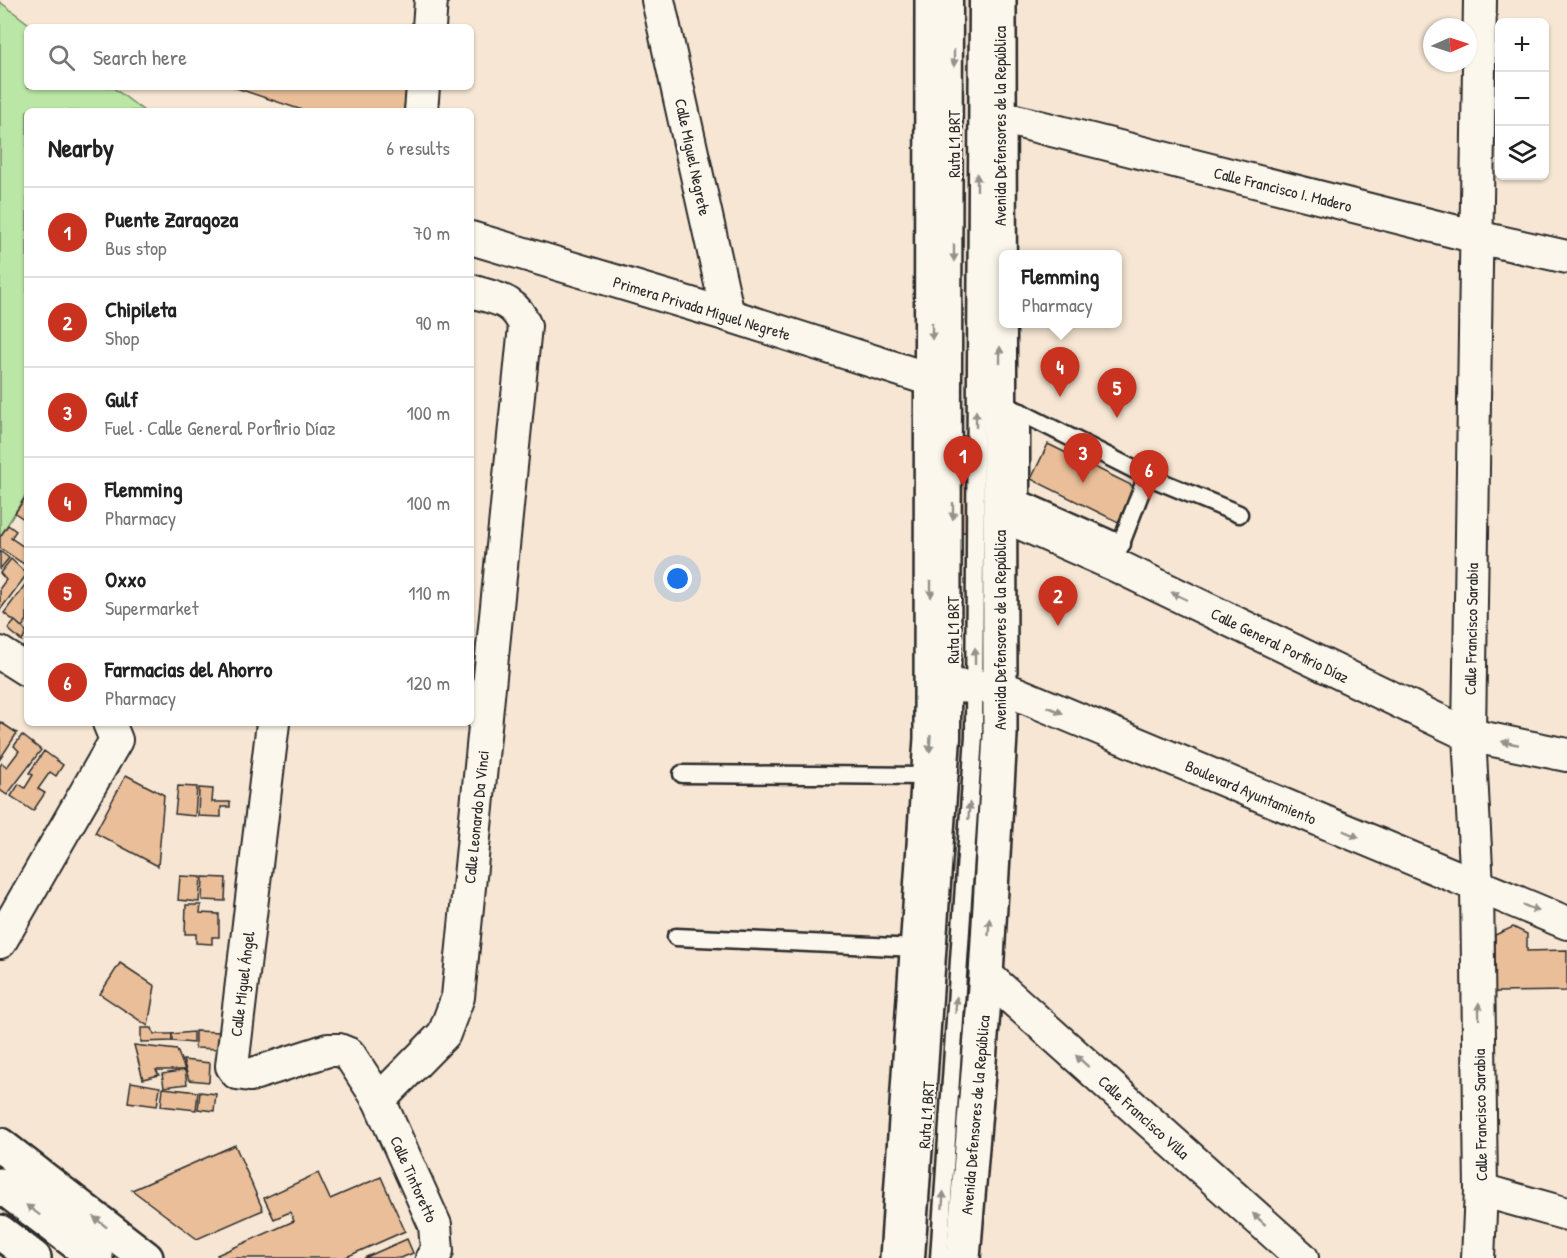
<!DOCTYPE html>
<meta charset="utf-8">
<style>
body{margin:0;font-family:"Patrick Hand",sans-serif;background:#f2f2f2;color:#222}
.controls{position:absolute;right:18px;top:18px;display:grid;overflow:hidden;border-radius:9px;box-shadow:0 2px 4px #0004}
.controls button{width:54px;height:54px;display:grid;place-items:center;padding:0;border:0;border-bottom:2px solid #e0e0e0;background:#fff;color:#222;font:30px sans-serif}
.compass{position:absolute;left:1423px;top:18px;width:54px;height:54px;border-radius:50%;background:#fff;box-shadow:0 2px 4px #0004;rotate:87deg}
.you{position:absolute;left:678px;top:579px;width:21px;height:21px;margin:-15px;border:4px solid #fff;border-radius:50%;background:#1a73e8;box-shadow:0 0 0 9px #1a73e833}
.badge{display:grid;place-items:center;width:39px;height:39px;border-radius:50%;background:#c8321e;color:#fff;font-size:20px;font-weight:700}
.pin{position:absolute;translate:-50% -50px;filter:drop-shadow(0 2px 3px #0008)}
.pin::after{content:'';position:absolute;top:32px;width:21px;height:18px;background:inherit;clip-path:polygon(0 0,100% 0,50% 100%)}
.popup{position:absolute;left:999px;top:250px;width:123px;height:78px;box-sizing:border-box;display:grid;place-content:center;border-radius:9px;background:#fff;filter:drop-shadow(0 2px 4px #0005);font-size:20px;white-space:nowrap;color:#767676}
.popup b{font-size:22px;color:#222}
.popup::after{content:'';position:absolute;left:50%;top:100%;margin-left:-12px;border:12px solid transparent;border-top-color:#fff}
.list{margin:0;padding:0;list-style:none}
h2{display:flex;justify-content:space-between;align-items:center;height:78px;margin:0;padding:0 24px;font-size:26px}
h2 small{font-size:20px;font-weight:400;color:#767676}
.list li{display:grid;grid-template-columns:39px 1fr auto;gap:18px;align-items:center;box-sizing:border-box;height:90px;padding:0 24px;border-top:2px solid #e0e0e0}
.list b{display:block;font-size:22px;white-space:nowrap}
.list p{margin:0;font-size:20px;white-space:nowrap;color:#767676}
.list em{font-size:20px;font-style:normal;color:#767676}
.icon{flex:none;width:33px;height:33px;fill:none;stroke:currentColor;stroke-width:2;stroke-linecap:round;stroke-linejoin:round}
.map{position:relative;flex:none;width:1567px;height:1258px;overflow:hidden}
.search{position:absolute;background:#fff;box-shadow:0 2px 4px #0004;left:24px;top:24px;width:450px;height:66px;display:flex;align-items:center;gap:15px;box-sizing:border-box;padding:0 21px;border-radius:9px;color:#767676;font-size:22px}
.panel{position:absolute;background:#fff;box-shadow:0 2px 4px #0004;left:24px;top:108px;width:450px;height:618px;border-radius:9px}
.map>svg:first-child{display:block}
.green{fill:#bae7a5;stroke:#728968;stroke-width:1.5}
.building{fill:#e9be98;stroke:#2b2b2b;stroke-width:1.5}
.lines{fill:none;stroke-linecap:round;stroke-linejoin:round}
.service-casing{stroke:#2b2b2b;stroke-width:21}
.minor-casing{stroke:#2b2b2b;stroke-width:36}
.secondary-casing{stroke:#2b2b2b;stroke-width:38}
.primary-casing{stroke:#2b2b2b;stroke-width:38}
.service{stroke:#fbf7ec;stroke-width:16}
.minor{stroke:#fbf7ec;stroke-width:32}
.secondary{stroke:#fbf7ec;stroke-width:33}
.primary{stroke:#fbf7ec;stroke-width:33}
.oneway{fill:#93918c}
.labels{text-anchor:middle;stroke-width:5;stroke-linejoin:round;paint-order:stroke}
.street-label{font-size:16px;fill:#2b2b2b;stroke:#fbf7ec}
</style>
<div class="map">
<svg width="1567" height="1258" viewBox="0 0 1567 1258">
<rect width="100%" height="100%" fill="#f6e6d3"/>
<filter id="ink" filterUnits="userSpaceOnUse"><feTurbulence type="fractalNoise" baseFrequency=".0167" numOctaves="2"/><feDisplacementMap in="SourceGraphic" scale="12" xChannelSelector="R" yChannelSelector="G"/><feConvolveMatrix kernelMatrix="1 2 1 2 8 2 1 2 1" color-interpolation-filters="sRGB"/></filter>
<g filter="url(#ink)">
<!-- green -->
<polygon class="green" points="0,2 33,27 27,27 27,87 112,87 144,111 27,111 27,493 0,537"/>
<!-- building -->
<g class="building">
<polygon points="233,87 406,87 404,111 305,111"/>
<rect x="957" y="436" width="16" height="96"/>
<polygon points="1048,444 1135,487 1118,522 1031,479"/>
<polygon points="27,495 27,515 24,519 15,513"/>
<polygon points="8,525 16,531 11,538 27,549 27,566 0,548 0,537"/>
<polygon points="0,551 9,558 0,569"/>
<polygon points="11,559 27,574 0,610 0,588 6,580 0,573"/>
<polygon points="27,582 27,620 22,627 4,613"/>
<polygon points="15,621 27,632 22,641 8,629"/>
<polygon points="0,722 17,733 0,759"/>
<polygon points="22,735 41,750 7,795 0,790 0,766 2,763 7,767 19,751 14,746"/>
<polygon points="44,751 63,765 56,776 50,772 38,789 45,793 33,811 11,796 19,784 25,788 33,775 29,773"/>
<polygon points="126,775 164,795 158,866 95,833"/>
<polygon points="178,786 197,787 195,816 175,814"/>
<polygon points="199,788 213,789 212,802 230,802 230,807 221,807 221,817 198,816"/>
<polygon points="180,876 201,877 199,902 178,900"/>
<polygon points="203,877 226,878 225,901 202,900"/>
<polygon points="186,905 201,905 200,913 219,914 219,937 212,937 212,944 196,943 196,934 185,934"/>
<polygon points="1513,927 1527,934 1527,951 1567,950 1567,991 1495,992 1495,935"/>
<polygon points="120,963 155,986 148,1026 100,994"/>
<polygon points="141,1028 152,1028 154,1034 172,1034 172,1041 141,1042"/>
<polygon points="195,1031 221,1032 220,1049 195,1048"/>
<polygon points="193,1032 193,1043 172,1041 172,1034"/>
<polygon points="134,1045 177,1050 185,1070 156,1070 159,1075 143,1079"/>
<polygon points="183,1060 210,1063 209,1082 189,1080"/>
<polygon points="185,1070 187,1084 164,1087 162,1074"/>
<polygon points="131,1082 160,1087 157,1106 128,1102"/>
<polygon points="163,1088 198,1092 196,1110 161,1106"/>
<polygon points="200,1092 216,1094 214,1111 198,1109"/>
<polygon points="235,1145 263,1210 197,1239 132,1190"/>
<polygon points="318,1173 330,1199 381,1177 405,1231 344,1258 220,1258 217,1255 294,1221 290,1212 274,1219 264,1198"/>
<polygon points="407,1239 413,1253 401,1258 364,1258"/>
</g>
<g class="lines">
<defs>
<g id="service">
<polyline points="1000,402 1147,476 1113,564"/>
<polyline points="1147,476 1239,514"/>
<polyline points="1000,490 1122,544"/>
<polyline points="1021,507 1021,412"/>
<polyline points="682,774 928,776"/>
<polyline points="676,937 917,948"/>
<polyline points="916,1258 952,738 954,0"/>
<polyline points="939,1258 974,736 978,0"/>
</g>
<g id="minor">
<polyline points="658,0 728,315"/>
<polyline points="429,27 431,0"/>
<polyline points="421,111 423,87"/>
<polyline points="1000,117 1477,237 1567,257"/>
<polyline points="471,238 728,315 932,380"/>
<polyline points="1000,514 1113,564 1469,735 1567,755"/>
<polyline points="0,653 27,670"/>
<polyline points="931,686 1001,687 1567,923"/>
<polyline points="273,723 232,1066 237,1073 250,1075 328,1050 339,1050 349,1054 379,1100 435,1225 437,1251 432,1258"/>
<polyline points="0,942 116,740 109,723"/>
<polyline points="986,975 1302,1258"/>
<path d="M379 1100 444 1034 458 997 525 326C515 299 496 299 471 291"/>
<polyline points="1481,1190 1567,1214"/>
<polyline points="1478,1258 1481,1190 1477,887 1469,735 1480,0"/>
</g>
<g id="secondary">
<polyline points="0,1145 146,1258"/>
<polyline points="0,1185 96,1258"/>
<polyline points="0,1232 34,1258"/>
</g>
<g id="primary">
<polyline points="897,1258 931,738 932,0"/>
<polyline points="963,1258 986,975 1000,735 999,0"/>
</g>
</defs>
<!-- service casing -->
<use href="#service" class="service-casing"/>
<!-- minor casing -->
<use href="#minor" class="minor-casing"/>
<!-- secondary casing -->
<use href="#secondary" class="secondary-casing"/>
<!-- primary casing -->
<use href="#primary" class="primary-casing"/>
<!-- service -->
<use href="#service" class="service"/>
<!-- minor -->
<use href="#minor" class="minor"/>
<!-- secondary -->
<use href="#secondary" class="secondary"/>
<!-- primary -->
<use href="#primary" class="primary"/>
</g>
<!-- one-way arrows -->
<defs><path id="oneway-solid" d="M-6-.8H1V-3.2L6.5 0L1 3.2V.8H-6Z" transform="scale(1.5)"/></defs>
<g class="oneway">
<use href="#oneway-solid" transform="translate(954 58) rotate(90)"/>
<use href="#oneway-solid" transform="translate(977 182) rotate(-90)"/>
<use href="#oneway-solid" transform="translate(954 253) rotate(90)"/>
<use href="#oneway-solid" transform="translate(932 331) rotate(90)"/>
<use href="#oneway-solid" transform="translate(1000 355) rotate(-90)"/>
<use href="#oneway-solid" transform="translate(976 419) rotate(-90)"/>
<use href="#oneway-solid" transform="translate(953 511) rotate(90)"/>
<use href="#oneway-solid" transform="translate(931 589) rotate(90)"/>
<use href="#oneway-solid" transform="translate(1179 596) rotate(-154)"/>
<use href="#oneway-solid" transform="translate(975 656) rotate(-90)"/>
<use href="#oneway-solid" transform="translate(1055 710) rotate(23)"/>
<use href="#oneway-solid" transform="translate(1510 743) rotate(-169)"/>
<use href="#oneway-solid" transform="translate(930 744) rotate(93)"/>
<use href="#oneway-solid" transform="translate(969 811) rotate(-86)"/>
<use href="#oneway-solid" transform="translate(1351 834) rotate(23)"/>
<use href="#oneway-solid" transform="translate(1531 908) rotate(22)"/>
<use href="#oneway-solid" transform="translate(989 927) rotate(-87)"/>
<use href="#oneway-solid" transform="translate(956 1005) rotate(-86)"/>
<use href="#oneway-solid" transform="translate(1479 1011) rotate(-91)"/>
<use href="#oneway-solid" transform="translate(1082 1061) rotate(-138)"/>
<use href="#oneway-solid" transform="translate(943 1200) rotate(-86)"/>
<use href="#oneway-solid" transform="translate(33 1210) rotate(-143)"/>
<use href="#oneway-solid" transform="translate(1259 1219) rotate(-138)"/>
<use href="#oneway-solid" transform="translate(100 1222) rotate(-142)"/>
</g>
</g>
<g class="labels">
<!-- street labels -->
<g class="street-label">
<text transform="translate(1000 126) rotate(-90)" y="6">Avenida Defensores de la República</text>
<text transform="translate(954 144) rotate(-90)" y="6">Ruta L1 BRT</text>
<text transform="translate(693 157) rotate(78)" y="6">Calle Miguel Negrete</text>
<text transform="translate(1283 189) rotate(14)" y="6">Calle Francisco I. Madero</text>
<text transform="translate(702 308) rotate(17)" y="6">Primera Privada Miguel Negrete</text>
<text transform="translate(1471 629) rotate(-89)" y="6">Calle Francisco Sarabia</text>
<text transform="translate(953 630) rotate(-90)" y="6">Ruta L1 BRT</text>
<text transform="translate(1000 630) rotate(-90)" y="6">Avenida Defensores de la República</text>
<text transform="translate(1280 645) rotate(26)" y="6">Calle General Porfirio Díaz</text>
<text transform="translate(1251 792) rotate(23)" y="6">Boulevard Ayuntamiento</text>
<text transform="translate(476 817) rotate(-84)" y="6">Calle Leonardo Da Vinci</text>
<text transform="translate(242 984) rotate(-83)" y="6">Calle Miguel Ángel</text>
<text transform="translate(926 1115) rotate(-86)" y="6">Ruta L1 BRT</text>
<text transform="translate(975 1115) rotate(-85)" y="6">Avenida Defensores de la República</text>
<text transform="translate(1480 1115) rotate(-91)" y="6">Calle Francisco Sarabia</text>
<text transform="translate(1144 1117) rotate(42)" y="6">Calle Francisco Villa</text>
<text transform="translate(414 1179) rotate(66)" y="6">Calle Tintoretto</text>
</g>
</g>
</svg>
<div class="controls">
<button>+</button>
<button>−</button>
<button><svg class="icon" aria-label="layers" viewBox="0 0 24 24"><path d="M12 4l9 5-9 5-9-5zM3 14l9 5 9-5"/></svg></button>
</div>
<svg class="compass" viewBox="-18 -18 36 36"><path d="M0-13l5 13h-10z" fill="#e53935"/><path d="M0 13l5-13h-10z" fill="#767676"/></svg>
<div class="you"></div>
<div class="pin badge" style="left:963px;top:486px">1</div>
<div class="pin badge" style="left:1058px;top:626px">2</div>
<div class="pin badge" style="left:1083px;top:483px">3</div>
<div class="pin badge" style="left:1060px;top:397px">4</div>
<div class="popup"><b>Flemming</b>Pharmacy</div>
<div class="pin badge" style="left:1117px;top:418px">5</div>
<div class="pin badge" style="left:1149px;top:500px">6</div>
<div class="search"><svg class="icon" aria-label="search" viewBox="0 0 24 24"><circle cx="10" cy="10" r="6"/><path d="M15 15l6 6"/></svg>Search here</div>
<section class="panel">
<h2>Nearby<small>6 results</small></h2>
<ul class="list">
<li><span class="badge">1</span><div><b>Puente Zaragoza</b><p>Bus stop</p></div><em>70 m</em></li>
<li><span class="badge">2</span><div><b>Chipileta</b><p>Shop</p></div><em>90 m</em></li>
<li><span class="badge">3</span><div><b>Gulf</b><p>Fuel · Calle General Porfirio Díaz</p></div><em>100 m</em></li>
<li><span class="badge">4</span><div><b>Flemming</b><p>Pharmacy</p></div><em>100 m</em></li>
<li><span class="badge">5</span><div><b>Oxxo</b><p>Supermarket</p></div><em>110 m</em></li>
<li><span class="badge">6</span><div><b>Farmacias del Ahorro</b><p>Pharmacy</p></div><em>120 m</em></li>
</ul>
</section>
</div>
